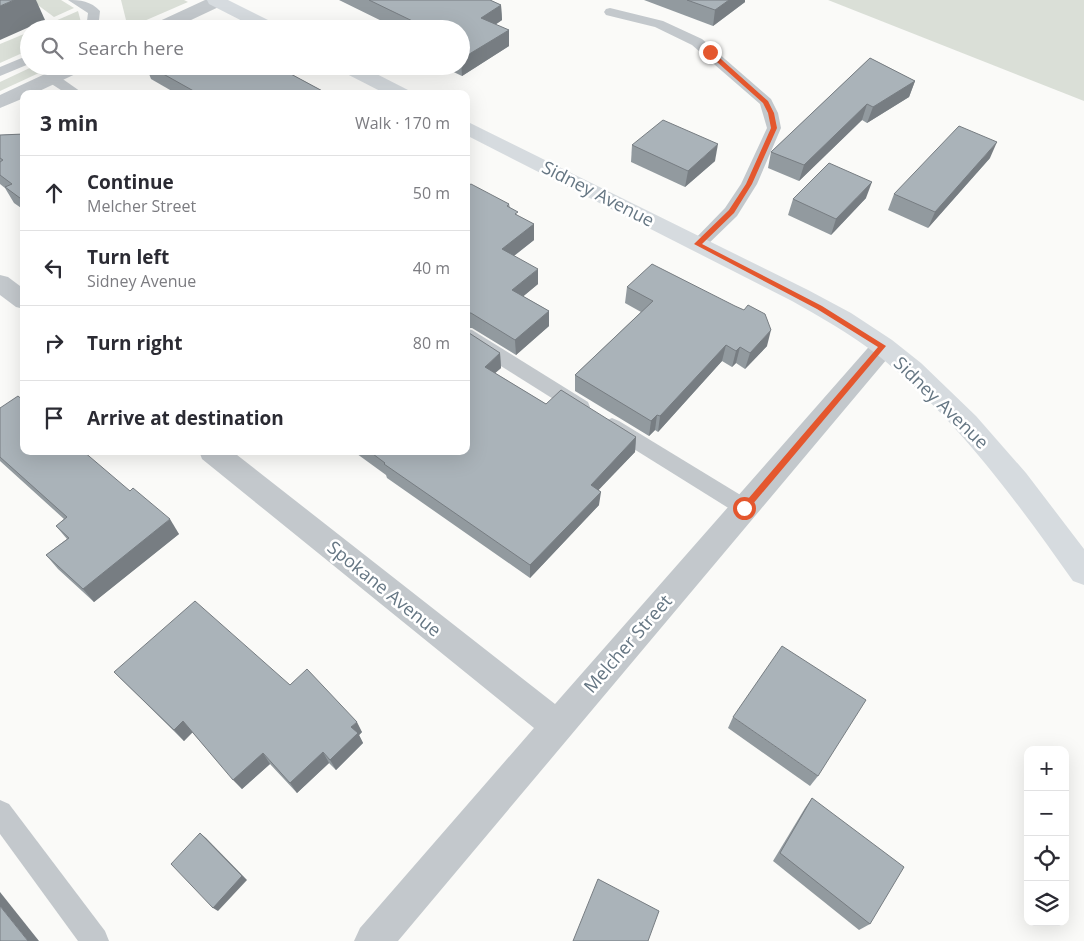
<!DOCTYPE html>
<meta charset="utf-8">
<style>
body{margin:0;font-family:"Open Sans",sans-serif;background:#f2f2f3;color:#2b2b33}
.controls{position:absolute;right:15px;bottom:15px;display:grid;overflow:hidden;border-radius:10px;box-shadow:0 5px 20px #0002}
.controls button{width:45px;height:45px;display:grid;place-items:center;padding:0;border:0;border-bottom:1px solid #e1e1e2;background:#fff;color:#2b2b33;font:25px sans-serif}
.stop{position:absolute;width:15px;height:15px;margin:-11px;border:4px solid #e4572e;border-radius:50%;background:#fff}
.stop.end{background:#e4572e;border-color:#fff;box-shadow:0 1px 5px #0008}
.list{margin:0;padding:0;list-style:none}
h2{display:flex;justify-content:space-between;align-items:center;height:65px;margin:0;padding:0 20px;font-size:21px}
h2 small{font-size:16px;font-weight:400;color:#7c7c81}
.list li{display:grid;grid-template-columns:32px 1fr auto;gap:15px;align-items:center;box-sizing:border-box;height:75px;padding:0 20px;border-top:1px solid #e1e1e2}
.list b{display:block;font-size:19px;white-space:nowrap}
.list p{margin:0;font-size:16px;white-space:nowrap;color:#7c7c81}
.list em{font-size:16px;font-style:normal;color:#7c7c81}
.icon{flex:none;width:28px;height:28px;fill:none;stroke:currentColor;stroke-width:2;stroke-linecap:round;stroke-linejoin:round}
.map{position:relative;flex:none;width:1084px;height:941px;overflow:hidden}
.search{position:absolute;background:#fff;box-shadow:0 5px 20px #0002;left:20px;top:20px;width:450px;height:55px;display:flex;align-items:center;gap:12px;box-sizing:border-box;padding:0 18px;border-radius:28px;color:#7c7c81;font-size:19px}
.panel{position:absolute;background:#fff;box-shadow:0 5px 20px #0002;left:20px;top:90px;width:450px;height:365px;border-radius:10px}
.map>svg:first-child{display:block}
.green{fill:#dadfd7}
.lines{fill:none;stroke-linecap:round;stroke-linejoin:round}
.service{fill:#c3c8cc;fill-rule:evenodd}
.minor{fill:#c3c8cc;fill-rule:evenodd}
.secondary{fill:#d6dbdf;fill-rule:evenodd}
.wall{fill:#929a9f}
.shaded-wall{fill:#777d82}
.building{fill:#aab3b9;stroke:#777d82}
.route{fill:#e4572e}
.labels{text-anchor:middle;stroke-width:5;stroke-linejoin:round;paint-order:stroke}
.street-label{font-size:18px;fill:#657683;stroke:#fff}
</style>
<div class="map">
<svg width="1084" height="941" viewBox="0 0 1084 941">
<rect width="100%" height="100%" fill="#fafaf8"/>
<!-- green -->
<g class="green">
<polygon points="31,0 61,0 74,8 54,17"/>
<polygon points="121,0 184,0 188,2 128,28"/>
<polygon points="828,0 1084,0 1084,101"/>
<polygon points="78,11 82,26 76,29 37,29"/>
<polygon points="29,32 29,50 0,63 0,44"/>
<polygon points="34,66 54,66 0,91 0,82"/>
</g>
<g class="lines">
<!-- service -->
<g class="service">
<path d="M68 0C80 0 91 1 100 11L98 29H86L88 13Z"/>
<polygon points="610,8 663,21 702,39 771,99 778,113 781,128 757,184 737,216 704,248 698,249 692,248 690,244 725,208 741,184 767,128 760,104 692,45 655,27 606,15 604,12 606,9"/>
<polygon points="29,55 29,64 0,76 0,67"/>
<polygon points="52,74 57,75 84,94 67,94 47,81 45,78"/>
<polygon points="466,329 472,330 588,402 590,407 588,412 581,414 574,412 466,344"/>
<polygon points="612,418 619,421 752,502 755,508 752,514 745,517 738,514 605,431 602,426 605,421"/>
<polygon points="0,800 9,804 105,931 109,941 78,941 0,834"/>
</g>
<!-- minor -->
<g class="minor">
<polygon points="205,0 227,0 225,4 172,29 148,29 151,25"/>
<polygon points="62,66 86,66 84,70 33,94 24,94 24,98 0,108 0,95"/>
<polygon points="0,275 8,277 24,289 24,309 16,307 0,295"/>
<polygon points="883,338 892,341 895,347 892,353 398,941 354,941 360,928 534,728 202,459 199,451 232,451 555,704 874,341"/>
</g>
<!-- secondary -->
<g class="secondary">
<polygon points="207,0 228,0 278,25 281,29 258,29 209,4"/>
<polygon points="337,66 361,66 408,90 410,94 386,94 339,70"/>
<path d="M466 121 808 290 851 313 892 340 921 363 976 416 1026 473 1084 549V585L1073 581C1015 499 955 416 875 353 849 333 820 317 792 301L466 135Z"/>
</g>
</g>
<!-- wall -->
<g class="wall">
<polygon points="339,0 490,0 501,5 502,20 495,25 509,30 509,46 462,76 441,66 461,66 461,29 398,29"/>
<polygon points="644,0 745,0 745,2 713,26"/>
<polygon points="870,58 915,81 909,97 867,123 862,120 799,181 768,168 771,152"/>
<polygon points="146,66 276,66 328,94 177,94 151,79"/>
<polygon points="24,134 24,210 14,203 5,188 0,184 0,135"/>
<polygon points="632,145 715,161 685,187 631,162"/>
<polygon points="990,158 928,228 888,210 894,194"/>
<polygon points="466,184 509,204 510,208 518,216 534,224 534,240 514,256 538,284 523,296 549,311 549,326 516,355 472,328 466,328"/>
<polygon points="866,198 831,235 788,215 793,199"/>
<polygon points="627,287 767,346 745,369 736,363 732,367 722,361 658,432 655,430 649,436 575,391 575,375 641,312 625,303"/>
<polygon points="500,353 501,368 495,373 546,404 636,437 635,452 598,490 599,505 530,578 387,478 386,475 353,451 466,451"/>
<polygon points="0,408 179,534 94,602 58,569 46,555 67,539 56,526 64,519 0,461"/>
<polygon points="114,672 290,685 362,732 359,735 363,743 336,770 329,763 297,793 270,764 242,789 192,732 184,741"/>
<polygon points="733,717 818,776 810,786 728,728"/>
<polygon points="812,798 870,924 859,930 773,861 805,808"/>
</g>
<!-- shaded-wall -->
<g class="shaded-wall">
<polygon points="14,0 36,0 45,20 0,40 0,6"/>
<polygon points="729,0 745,0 745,2 713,26 715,10"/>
<polygon points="501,5 502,20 481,34 481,18"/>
<polygon points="509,30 509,46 462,76 461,59"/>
<polygon points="915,81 909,97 867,123 873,107"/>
<polygon points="867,104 862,120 799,181 804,165"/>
<polygon points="997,142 990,158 928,228 935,212"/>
<polygon points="718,144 715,161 685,187 688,171"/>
<polygon points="872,182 866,198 831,235 836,219"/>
<polygon points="534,224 534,240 502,265 502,249"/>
<polygon points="538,269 538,284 513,305 512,290"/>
<polygon points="549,311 549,326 516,355 515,340"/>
<polygon points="771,330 767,346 745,369 750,353"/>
<polygon points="726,345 722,361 658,432 660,416"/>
<polygon points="740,347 736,363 732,367 736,351"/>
<polygon points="500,353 501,368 486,381 485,367"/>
<polygon points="657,415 655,430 649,436 651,421"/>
<polygon points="636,437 635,452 590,499 591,485"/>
<polygon points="601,492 599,505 530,578 530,565"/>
<polygon points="170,519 179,534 94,602 83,589"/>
<polygon points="183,721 193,732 184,741 174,730"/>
<polygon points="357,722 362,732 359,735 363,743 336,770 330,760 351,727"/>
<polygon points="323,752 329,763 297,793 290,783"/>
<polygon points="263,753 270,764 242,789 233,780"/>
<polygon points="200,833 206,838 247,880 218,911 213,908"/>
<polygon points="0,892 39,941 28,941 0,906"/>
</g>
<!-- building -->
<g class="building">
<polygon points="0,0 14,0 0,6"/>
<polygon points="369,0 490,0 501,5 481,18 509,30 461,59 461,29 429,29"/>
<polygon points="687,0 729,0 715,10"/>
<polygon points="870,58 915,81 873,107 867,104 804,165 771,152"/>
<polygon points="149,66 276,66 328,94 199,94"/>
<polygon points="663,120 718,144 688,171 632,145"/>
<polygon points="959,126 997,142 935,212 894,194"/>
<polygon points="24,134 24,201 5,187 12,184 0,175 0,162 3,160 0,158 0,135"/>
<polygon points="829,163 872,182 836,219 793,199"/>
<polygon points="466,184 469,185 471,184 509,204 507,206 518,212 515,214 534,224 502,249 538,269 512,290 549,311 515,340 471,313 466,313"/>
<polygon points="652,264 735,306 744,310 748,305 765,314 771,330 750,353 740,347 736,351 726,345 660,416 657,415 651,421 575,375 653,301 627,287"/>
<polygon points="466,331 500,353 485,367 546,404 561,390 636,437 591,485 601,492 530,565 384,464 385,463 369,451 466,451"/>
<polygon points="18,396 24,401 24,451 83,451 130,491 133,488 170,519 83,589 46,555 69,538 56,526 67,517 0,457 0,408"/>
<polygon points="195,601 290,685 307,669 357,722 351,727 358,733 330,760 323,752 290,783 263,753 233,780 183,721 174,730 114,672"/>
<polygon points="782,646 866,700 818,776 733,717"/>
<polygon points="812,798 904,867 870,924 780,853"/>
<polygon points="200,833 242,876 213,908 171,864"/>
<polygon points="598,879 659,911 648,941 573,941"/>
<polygon points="0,906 28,941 0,941"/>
</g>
<!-- route -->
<polygon class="route" points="708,51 712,51 768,101 774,113 777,128 752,184 734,213 702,244 822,306 886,346 747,511 744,512 740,508 742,506 878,347 817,309 694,244 729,210 746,184 771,128 768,113 763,103 708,54"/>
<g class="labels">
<!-- street labels -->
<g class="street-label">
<text transform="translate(598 194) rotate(27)" y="6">Sidney Avenue</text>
<text transform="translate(941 403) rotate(44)" y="6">Sidney Avenue</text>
<text transform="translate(384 589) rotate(39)" y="6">Spokane Avenue</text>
<text transform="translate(628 644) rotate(-49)" y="6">Melcher Street</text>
</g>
</g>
</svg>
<div class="controls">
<button>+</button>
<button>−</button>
<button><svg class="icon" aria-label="locate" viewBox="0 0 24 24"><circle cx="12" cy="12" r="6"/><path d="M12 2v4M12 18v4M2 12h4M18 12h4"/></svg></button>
<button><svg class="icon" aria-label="layers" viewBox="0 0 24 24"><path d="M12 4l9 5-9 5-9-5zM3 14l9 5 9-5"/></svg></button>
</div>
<div class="stop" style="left:744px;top:508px"></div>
<div class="stop end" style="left:710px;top:52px"></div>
<div class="search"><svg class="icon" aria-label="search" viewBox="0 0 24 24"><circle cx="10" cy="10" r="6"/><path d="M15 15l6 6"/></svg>Search here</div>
<section class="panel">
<h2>3 min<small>Walk · 170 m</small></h2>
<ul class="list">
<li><svg class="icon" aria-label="ahead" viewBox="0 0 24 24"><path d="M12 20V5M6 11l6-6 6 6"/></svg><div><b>Continue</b><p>Melcher Street</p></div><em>50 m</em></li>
<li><svg class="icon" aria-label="left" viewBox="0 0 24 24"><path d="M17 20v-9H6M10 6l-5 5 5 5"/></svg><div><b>Turn left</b><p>Sidney Avenue</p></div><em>40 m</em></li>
<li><svg class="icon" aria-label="right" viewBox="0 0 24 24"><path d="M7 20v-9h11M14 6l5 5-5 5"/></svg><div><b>Turn right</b></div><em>80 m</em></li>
<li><svg class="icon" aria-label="arrive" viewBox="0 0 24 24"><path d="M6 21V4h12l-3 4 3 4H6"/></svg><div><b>Arrive at destination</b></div></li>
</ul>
</section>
</div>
